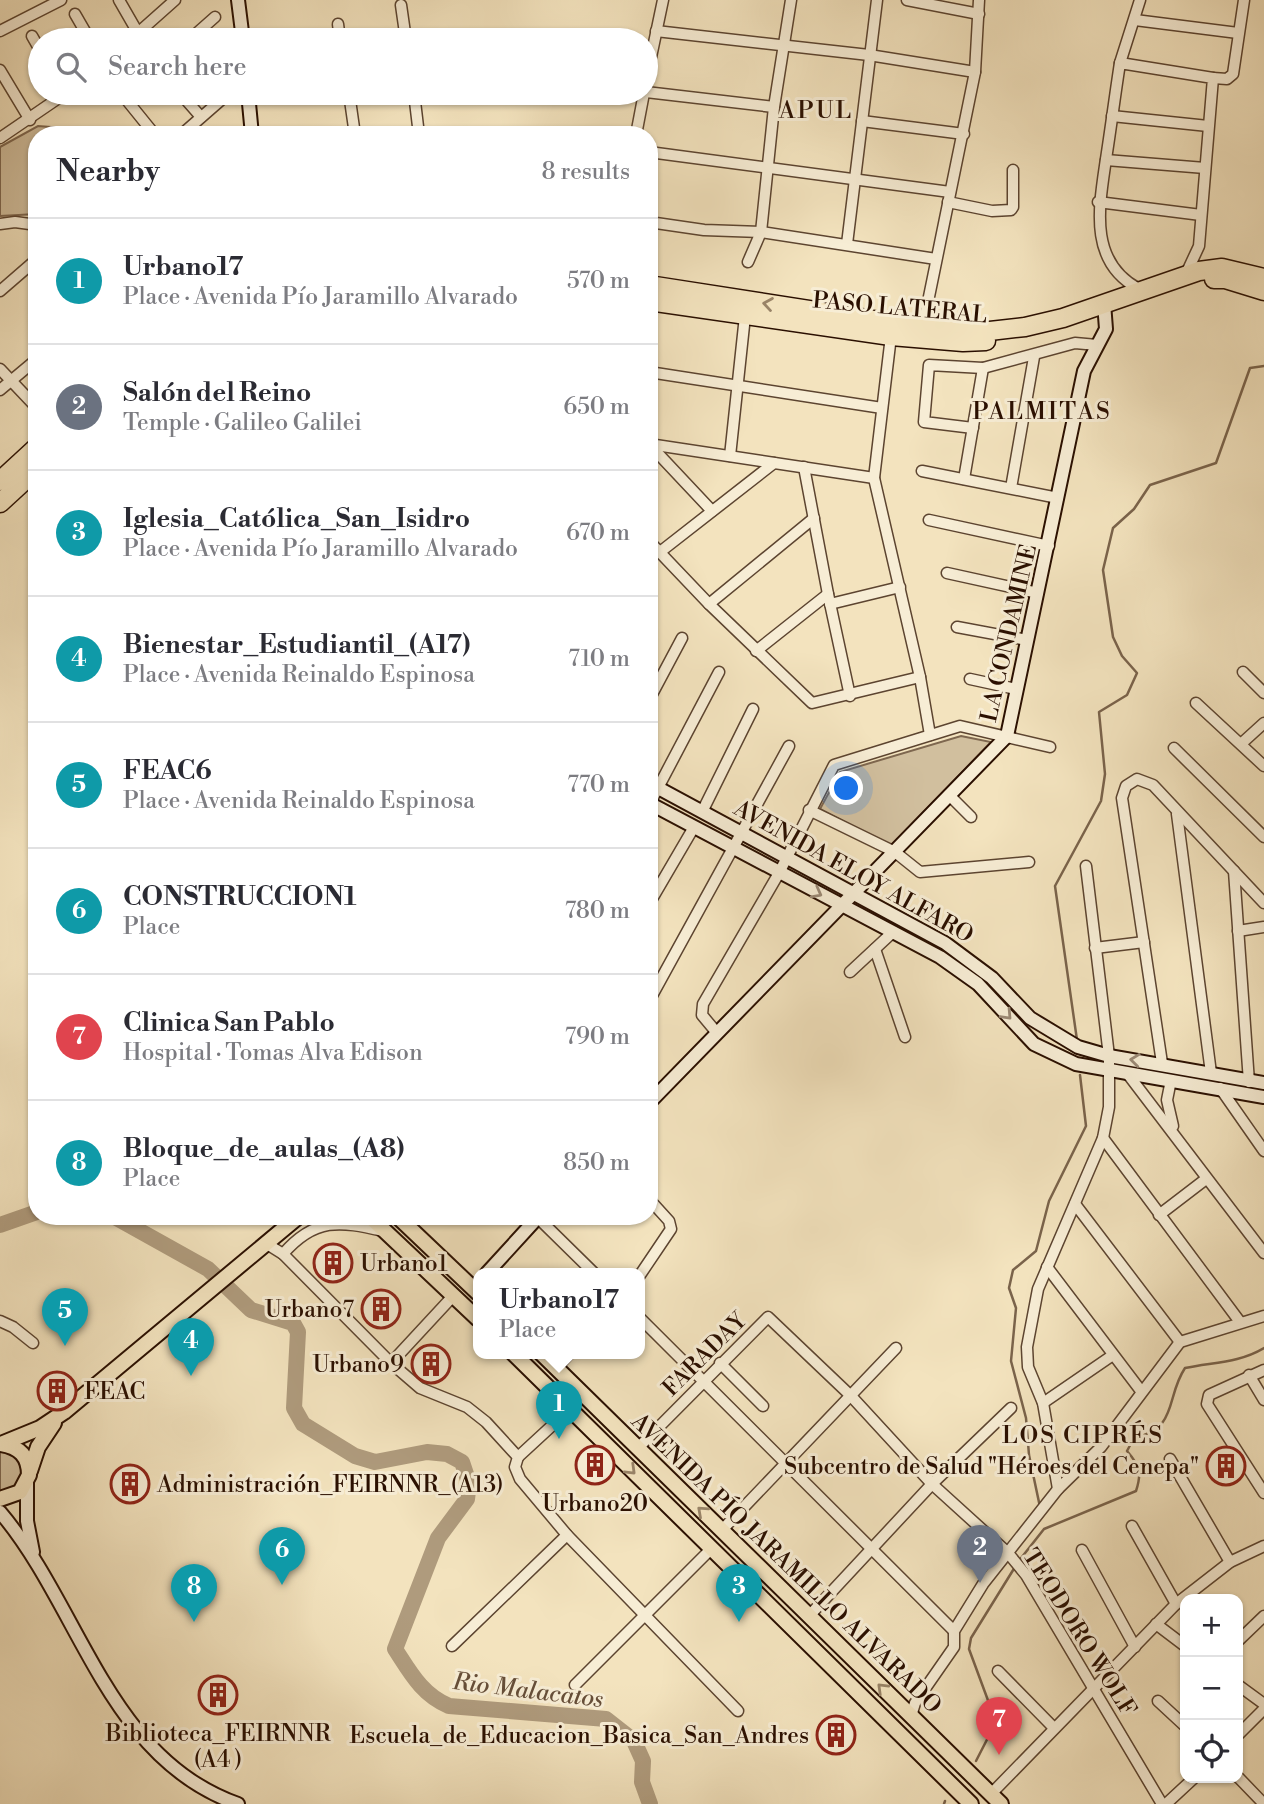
<!DOCTYPE html>
<meta charset="utf-8">
<style>
body{margin:0;font-family:"Libre Bodoni",serif;background:#f2f2f3;color:#2b2b33}
.controls{position:absolute;right:21px;bottom:21px;display:grid;overflow:hidden;border-radius:14px;box-shadow:0 2px 5px #0004}
.controls button{width:63px;height:63px;display:grid;place-items:center;padding:0;border:0;border-bottom:2px solid #e1e1e2;background:#fff;color:#2b2b33;font:35px sans-serif}
.you{position:absolute;left:847px;top:789px;width:24px;height:24px;margin:-18px;border:5px solid #fff;border-radius:50%;background:#1a73e8;box-shadow:0 0 0 10px #1a73e833}
.badge{display:grid;place-items:center;width:46px;height:46px;border-radius:50%;background:#db2777;color:#fff;font-size:23px;font-weight:700}
.pin{position:absolute;translate:-50% -58px;filter:drop-shadow(0 2px 4px #0008)}
.pin::after{content:'';position:absolute;top:37px;width:24px;height:21px;background:inherit;clip-path:polygon(0 0,100% 0,50% 100%)}
.popup{position:absolute;left:473px;top:1268px;width:172px;height:91px;box-sizing:border-box;display:grid;place-content:center;border-radius:14px;background:#fff;filter:drop-shadow(0 2px 5px #0005);font-size:23px;white-space:nowrap;color:#7c7c81}
.popup b{font-size:26px;color:#2b2b33}
.popup::after{content:'';position:absolute;left:50%;top:100%;margin-left:-14px;border:14px solid transparent;border-top-color:#fff}
.list{margin:0;padding:0;list-style:none}
h2{display:flex;justify-content:space-between;align-items:center;height:91px;margin:0;padding:0 28px;font-size:30px}
h2 small{font-size:23px;font-weight:400;color:#7c7c81}
.list li{display:grid;grid-template-columns:46px 1fr auto;gap:21px;align-items:center;box-sizing:border-box;height:126px;padding:0 28px;border-top:2px solid #e1e1e2}
.list b{display:block;font-size:26px;white-space:nowrap}
.list p{margin:0;font-size:23px;white-space:nowrap;color:#7c7c81}
.list em{font-size:23px;font-style:normal;color:#7c7c81}
.icon{flex:none;width:38px;height:38px;fill:none;stroke:currentColor;stroke-width:2;stroke-linecap:round;stroke-linejoin:round}
.map{position:relative;flex:none;width:1264px;height:1804px;overflow:hidden}
.search{position:absolute;background:#fff;box-shadow:0 2px 5px #0004;left:28px;top:28px;width:630px;height:77px;display:flex;align-items:center;gap:18px;box-sizing:border-box;padding:0 24px;border-radius:38px;color:#7c7c81;font-size:26px}
.panel{position:absolute;background:#fff;box-shadow:0 2px 5px #0004;left:28px;top:126px;width:630px;height:1099px;border-radius:28px}
.map>svg:first-child{display:block}
.green{fill:#d1bf9e;stroke:#7e674f;stroke-width:2}
.lines{fill:none;stroke-linecap:round;stroke-linejoin:round}
.stream{stroke:#7a634b;stroke-width:2.5}
.river{stroke:#af9b7d;stroke-width:16}
.street-casing{stroke:#5c4430;stroke-width:13}
.secondary-casing{stroke:#2a0f00;stroke-width:16}
.primary-casing{stroke:#2a0f00;stroke-width:18}
.highway-casing{stroke:#2a0f00;stroke-width:21}
.street{stroke:#f7edd5;stroke-width:10}
.secondary{stroke:#f7edd5;stroke-width:12}
.primary{stroke:#f3e3be;stroke-width:14}
.highway{stroke:#f3e3be;stroke-width:18}
.oneway{stroke:#998468}
.oneway2{stroke:#9b8975}
.labels{text-anchor:middle;stroke-width:6;stroke-linejoin:round;paint-order:stroke}
.street-label{font-size:23px;fill:#2a0f00;stroke:#f7edd5}
.poi-label{font-size:23px;fill:#2a0f00;stroke:#f7edd5;text-anchor:end}
.neighbourhood-label{font-size:24px;letter-spacing:2px;fill:#2a0f00;stroke:#f7edd5}
.water-label{font-size:24px;font-style:italic;fill:#664e38;stroke:#f7edd5}
</style>
<div class="map">
<svg width="1264" height="1804" viewBox="0 0 1264 1804">
<rect width="100%" height="100%" fill="#f3e3be"/>
<filter id="stains"><feTurbulence type="fractalNoise" baseFrequency=".00286" numOctaves="4"/><feColorMatrix values="0 0 0 0 .2 0 0 0 0 .09 0 0 0 0 .02 0 0 0 .5 -.17"/></filter>
<radialGradient id="worn" r=".72"><stop offset=".6" stop-color="#630" stop-opacity="0"/><stop offset="1" stop-color="#630" stop-opacity=".3"/></radialGradient>
<!-- green -->
<g class="green">
<polygon points="38,126 77,129 81,135 37,135 37,214 0,216 0,147"/>
<polygon points="961,736 991,742 891,846 820,809 840,772"/>
<polygon points="0,1450 14,1453 23,1466 20,1485 0,1494"/>
</g>
<g class="lines">
<!-- stream -->
<g class="stream">
<polyline points="1077,1040 1055,886 1101,801 1105,774 1099,712 1127,695 1137,673 1122,656 1113,637 1103,570 1113,528 1134,509 1150,485 1216,463 1250,368 1264,366"/>
<polyline points="1040,1507 1029,1455 1026,1418 1011,1361 1016,1308 1009,1288 1013,1270 1036,1251 1049,1201 1086,1126 1080,1075"/>
<path d="M1018 1562 1044 1529 1136 1491C1142 1473 1140 1466 1127 1451L1134 1438C1179 1428 1165 1398 1185 1368 1213 1362 1239 1363 1264 1348"/>
<polyline points="976,1761 996,1722 969,1649 971,1638 1015,1567"/>
<polyline points="944,1804 945,1801"/>
</g>
<!-- river -->
<g class="river">
<path d="M113 1216 208 1269 251 1310 293 1323 298 1332 294 1408 303 1424 355 1456 375 1462 427 1452 447 1454 462 1462 469 1483 467 1499 438 1538 395 1649C410 1672 422 1695 449 1706L606 1719 634 1741 643 1761 642 1782 650 1804"/>
<polyline points="0,1225 37,1212"/>
</g>
<defs>
<g id="street">
<polyline points="119,0 138,33"/>
<polyline points="907,0 979,14"/>
<polyline points="401,5 406,40"/>
<polyline points="75,14 90,40"/>
<polyline points="1135,20 1238,33"/>
<polyline points="338,24 340,40"/>
<polyline points="0,31 61,0"/>
<polyline points="656,31 869,55 975,72"/>
<polyline points="32,36 40,50"/>
<polyline points="130,40 175,0"/>
<polyline points="189,40 215,17"/>
<polyline points="1120,63 1140,0"/>
<polyline points="0,70 30,120"/>
<polyline points="1213,78 1227,79 1233,74 1244,0"/>
<polyline points="646,81 663,0"/>
<polyline points="646,92 774,107"/>
<polyline points="121,93 155,135"/>
<polyline points="180,93 201,117"/>
<polyline points="349,93 355,135"/>
<polyline points="414,93 419,135"/>
<polyline points="1112,116 1208,126"/>
<polyline points="862,121 964,134"/>
<polyline points="181,135 229,93"/>
<polyline points="636,135 644,93"/>
<polyline points="0,138 66,93"/>
<polyline points="649,152 950,192"/>
<polyline points="1106,160 1205,168"/>
<polyline points="948,202 992,211 1011,210 1013,207 1013,170"/>
<polyline points="1098,202 1201,215"/>
<polyline points="649,222 704,230 761,232 936,259"/>
<polyline points="0,224 15,222 37,225"/>
<polyline points="847,244 877,0"/>
<polyline points="748,262 761,232 774,107 791,0"/>
<path d="M1139 289C1088 262 1099 207 1106 159 1111 127 1115 95 1120 63L1213 78 1199 246 1186 274"/>
<polyline points="0,291 37,259"/>
<polyline points="923,326 975,72 979,0"/>
<polyline points="891,336 874,478 920,677 930,735"/>
<polyline points="0,369 37,408"/>
<polyline points="649,372 882,408"/>
<polyline points="0,390 37,359"/>
<polyline points="973,428 924,422 929,365 983,368 1075,343 1097,345"/>
<polyline points="649,444 874,478"/>
<polyline points="649,444 712,511"/>
<polyline points="730,456 745,316"/>
<polyline points="804,467 828,594"/>
<polyline points="922,471 1058,498"/>
<polyline points="964,479 983,368"/>
<polyline points="1011,488 1034,357"/>
<polyline points="929,520 1049,546"/>
<polyline points="649,541 709,604 812,703 920,677"/>
<polyline points="660,552 774,463"/>
<polyline points="947,573 1038,593"/>
<polyline points="709,604 814,518"/>
<polyline points="830,604 900,587"/>
<polyline points="957,627 1027,640"/>
<polyline points="756,651 828,594 850,696"/>
<polyline points="1243,672 1264,693"/>
<polyline points="970,679 1016,689"/>
<polyline points="649,700 682,638"/>
<polyline points="1196,703 1264,766"/>
<polyline points="1242,743 1264,723"/>
<polyline points="1174,748 1264,837"/>
<polyline points="950,796 971,817"/>
<polyline points="649,805 719,672"/>
<polyline points="809,810 895,852 920,872 1029,862"/>
<polyline points="702,812 753,709"/>
<polyline points="1177,814 1211,1073"/>
<polyline points="1234,871 1249,1082"/>
<polyline points="649,904 694,827"/>
<polyline points="1238,931 1264,927"/>
<polyline points="1095,948 1144,942"/>
<polyline points="875,949 905,1037"/>
<polyline points="850,972 893,932"/>
<polyline points="649,1001 789,746"/>
<polyline points="717,1033 702,1015 703,1004 779,873 834,765 960,726 1050,747"/>
<polyline points="1162,1063 1122,798 1126,786 1137,779 1153,785 1264,903"/>
<polyline points="1127,1073 1264,1253"/>
<polyline points="1171,1080 1167,1100 1173,1126"/>
<polyline points="1220,1088 1264,1151"/>
<polyline points="1103,1138 1240,1322"/>
<polyline points="1075,1204 1180,1342"/>
<polyline points="1159,1215 1206,1179"/>
<polyline points="536,1216 594,1273"/>
<polyline points="267,1244 283,1254 391,1363 420,1388 467,1407 486,1422 518,1457 515,1467 520,1479 567,1535 738,1711"/>
<path d="M283 1254C315 1217 340 1221 383 1231"/>
<polyline points="1047,1267 1141,1391"/>
<polyline points="640,1275 671,1229 669,1221 649,1199"/>
<polyline points="640,1318 954,1631"/>
<polyline points="0,1321 13,1327 33,1343"/>
<polyline points="391,1363 454,1295"/>
<polyline points="720,1363 763,1406"/>
<polyline points="556,1368 570,1353"/>
<polyline points="1264,1370 1209,1395 1207,1404 1264,1493"/>
<polyline points="1249,1375 1264,1400"/>
<polyline points="1043,1403 1113,1355"/>
<polyline points="638,1448 768,1317 851,1396 932,1484 1008,1553 1026,1575 1162,1804"/>
<polyline points="518,1457 569,1410"/>
<polyline points="1170,1459 1230,1562"/>
<polyline points="1058,1489 1043,1403 1028,1367 1027,1347 1038,1289 1103,1138 1109,1107 1109,1056 1086,866"/>
<polyline points="1132,1526 1176,1604"/>
<polyline points="723,1529 896,1348"/>
<polyline points="1082,1550 1135,1647"/>
<polyline points="809,1616 932,1484 1011,1408"/>
<polyline points="1156,1624 1185,1646"/>
<polyline points="1238,1641 1264,1616"/>
<polyline points="452,1646 567,1535"/>
<polyline points="998,1671 1054,1728"/>
<polyline points="575,1685 712,1548"/>
<polyline points="1238,1685 1264,1704"/>
<polyline points="1158,1701 1185,1726"/>
<polyline points="911,1716 915,1703 954,1647 954,1631 983,1584 1058,1489 1101,1447 1180,1342 1264,1316"/>
<polyline points="1238,1735 1264,1709"/>
<polyline points="1238,1777 1264,1804"/>
<polyline points="991,1794 1176,1604 1230,1562 1264,1546"/>
<polyline points="1166,1804 1194,1778"/>
</g>
<g id="secondary">
<polyline points="238,0 243,40"/>
<polyline points="248,93 252,135"/>
<polyline points="649,783 945,943 992,978 1030,1018 1078,1047 1109,1056 1264,1083"/>
<polyline points="649,803 940,957 978,984 1034,1044 1076,1064 1264,1097"/>
<polyline points="649,1103 1007,736 1084,371 1106,329 1104,303"/>
<polyline points="487,1273 539,1216"/>
<polyline points="27,1482 27,1521 33,1552"/>
<path d="M0 1512C81 1607 107 1758 238 1804"/>
</g>
<g id="primary">
<polyline points="369,1216 478,1319"/>
<polyline points="397,1216 478,1293"/>
<polyline points="513,1353 971,1804"/>
<polyline points="541,1353 1001,1804"/>
<polyline points="1,1444 40,1428 64,1412 299,1216"/>
<polyline points="30,1471 38,1447 54,1423"/>
<path d="M0 1499 20 1492 29 1475C29 1457 20 1447 1 1444"/>
</g>
<g id="highway">
<polyline points="1214,279 1225,279 1264,291"/>
<polyline points="649,285 893,323 981,332 1025,327 1063,318 1199,271 1222,268 1264,278"/>
<polyline points="649,301 891,336 963,342 986,341"/>
<polyline points="0,481 37,447"/>
<polyline points="0,503 37,469"/>
</g>
</defs>
<!-- street casing -->
<use href="#street" class="street-casing"/>
<!-- secondary casing -->
<use href="#secondary" class="secondary-casing"/>
<!-- primary casing -->
<use href="#primary" class="primary-casing"/>
<!-- highway casing -->
<use href="#highway" class="highway-casing"/>
<!-- street -->
<use href="#street" class="street"/>
<!-- secondary -->
<use href="#secondary" class="secondary"/>
<!-- primary -->
<use href="#primary" class="primary"/>
<!-- highway -->
<use href="#highway" class="highway"/>
</g>
<!-- one-way arrows -->
<defs><path id="oneway-chevron" d="M-2-3.5L2.5 0L-2 3.5" fill="none" stroke-width="1.6" stroke-linecap="round" stroke-linejoin="round" transform="scale(1.75)"/></defs>
<g class="oneway">
<use href="#oneway-chevron" transform="translate(768 304) rotate(-171)"/>
<use href="#oneway-chevron" transform="translate(631 1470) rotate(44)"/>
<use href="#oneway-chevron" transform="translate(702 1511) rotate(-138)"/>
<use href="#oneway-chevron" transform="translate(882 1688) rotate(-136)"/>
</g>
<g class="oneway2">
<use href="#oneway-chevron" transform="translate(817 893) rotate(28)"/>
<use href="#oneway-chevron" transform="translate(1007 1015) rotate(47)"/>
<use href="#oneway-chevron" transform="translate(1135 1060) rotate(-173)"/>
</g>
<!-- icons -->
<defs>
<symbol id="building-ring" viewBox="-11 -11 22 22"><circle r="9.5" fill="#f7edd5" stroke="#8f2418" stroke-width="1.5"/><path d="M-4-6H4V6H1V3H-1V6H-4ZM-2.5-4.3h1.7v1.8h-1.7ZM.8-4.3h1.7v1.8H.8ZM-2.5-1h1.7V.8h-1.7ZM.8-1h1.7V.8H.8Z" fill="#8f2418"/></symbol>
</defs>
<g fill-rule="evenodd">
<use href="#building-ring" x="311" y="1241" width="44" height="44"/>
<use href="#building-ring" x="359" y="1287" width="44" height="44"/>
<use href="#building-ring" x="409" y="1342" width="44" height="44"/>
<use href="#building-ring" x="35" y="1369" width="44" height="44"/>
<use href="#building-ring" x="573" y="1443" width="44" height="44"/>
<use href="#building-ring" x="1204" y="1444" width="44" height="44"/>
<use href="#building-ring" x="108" y="1462" width="44" height="44"/>
<use href="#building-ring" x="196" y="1673" width="44" height="44"/>
<use href="#building-ring" x="814" y="1713" width="44" height="44"/>
</g>
<g class="labels">
<!-- street labels -->
<g class="street-label">
<text transform="translate(900 307) rotate(5)" y="8">PASO LATERAL</text>
<text transform="translate(1008 633) rotate(-77)" y="8">LA CONDAMINE</text>
<text transform="translate(854 871) rotate(29)" y="8">AVENIDA ELOY ALFARO</text>
<text transform="translate(704 1354) rotate(-45)" y="8">FARADAY</text>
<text transform="translate(787 1563) rotate(44)" y="8">AVENIDA PÍO JARAMILLO ALVARADO</text>
<text transform="translate(1080 1632) rotate(58)" y="8">TEODORO WOLF</text>
</g>
<!-- poi labels -->
<g class="poi-label">
<text x="360" y="1271" text-anchor="start">Urbano1</text>
<text x="354" y="1317">Urbano7</text>
<text x="404" y="1372">Urbano9</text>
<text x="84" y="1399" text-anchor="start">FEAC</text>
<text x="1199" y="1474">Subcentro de Salud "Héroes del Cenepa"</text>
<text x="157" y="1492" text-anchor="start">Administración_FEIRNNR_(A13)</text>
<text x="595" y="1511" text-anchor="middle">Urbano20</text>
<text x="218" y="1741" text-anchor="middle">Biblioteca_FEIRNNR<tspan x="218" dy="26">(A4 )</tspan></text>
<text x="809" y="1743">Escuela_de_Educacion_Basica_San_Andres</text>
</g>
<!-- neighbourhood labels -->
<g class="neighbourhood-label">
<text x="816" y="118">APUL</text>
<text x="1042" y="419">PALMITAS</text>
<text x="1083" y="1443">LOS CIPRÉS</text>
</g>
<!-- water labels -->
<g class="water-label">
<text transform="translate(528 1690) rotate(7)" y="8">Rio Malacatos</text>
</g>
</g>
<rect width="100%" height="100%" filter="url(#stains)"/>
<rect width="100%" height="100%" fill="url(#worn)"/>
</svg>
<div class="controls">
<button>+</button>
<button>−</button>
<button><svg class="icon" aria-label="locate" viewBox="0 0 24 24"><circle cx="12" cy="12" r="6"/><path d="M12 2v4M12 18v4M2 12h4M18 12h4"/></svg></button>
</div>
<div class="you"></div>
<div class="pin badge" style="left:559px;top:1439px;background:#0f9aa8">1</div>
<div class="popup"><b>Urbano17</b>Place</div>
<div class="pin badge" style="left:980px;top:1583px;background:#6b7280">2</div>
<div class="pin badge" style="left:739px;top:1622px;background:#0f9aa8">3</div>
<div class="pin badge" style="left:191px;top:1376px;background:#0f9aa8">4</div>
<div class="pin badge" style="left:65px;top:1346px;background:#0f9aa8">5</div>
<div class="pin badge" style="left:282px;top:1585px;background:#0f9aa8">6</div>
<div class="pin badge" style="left:999px;top:1755px;background:#e0444e">7</div>
<div class="pin badge" style="left:194px;top:1622px;background:#0f9aa8">8</div>
<div class="search"><svg class="icon" aria-label="search" viewBox="0 0 24 24"><circle cx="10" cy="10" r="6"/><path d="M15 15l6 6"/></svg>Search here</div>
<section class="panel">
<h2>Nearby<small>8 results</small></h2>
<ul class="list">
<li><span class="badge" style="background:#0f9aa8">1</span><div><b>Urbano17</b><p>Place · Avenida Pío Jaramillo Alvarado</p></div><em>570 m</em></li>
<li><span class="badge" style="background:#6b7280">2</span><div><b>Salón del Reino</b><p>Temple · Galileo Galilei</p></div><em>650 m</em></li>
<li><span class="badge" style="background:#0f9aa8">3</span><div><b>Iglesia_Católica_San_Isidro</b><p>Place · Avenida Pío Jaramillo Alvarado</p></div><em>670 m</em></li>
<li><span class="badge" style="background:#0f9aa8">4</span><div><b>Bienestar_Estudiantil_(A17)</b><p>Place · Avenida Reinaldo Espinosa</p></div><em>710 m</em></li>
<li><span class="badge" style="background:#0f9aa8">5</span><div><b>FEAC6</b><p>Place · Avenida Reinaldo Espinosa</p></div><em>770 m</em></li>
<li><span class="badge" style="background:#0f9aa8">6</span><div><b>CONSTRUCCION1</b><p>Place</p></div><em>780 m</em></li>
<li><span class="badge" style="background:#e0444e">7</span><div><b>Clinica San Pablo</b><p>Hospital · Tomas Alva Edison</p></div><em>790 m</em></li>
<li><span class="badge" style="background:#0f9aa8">8</span><div><b>Bloque_de_aulas_(A8)</b><p>Place</p></div><em>850 m</em></li>
</ul>
</section>
</div>
